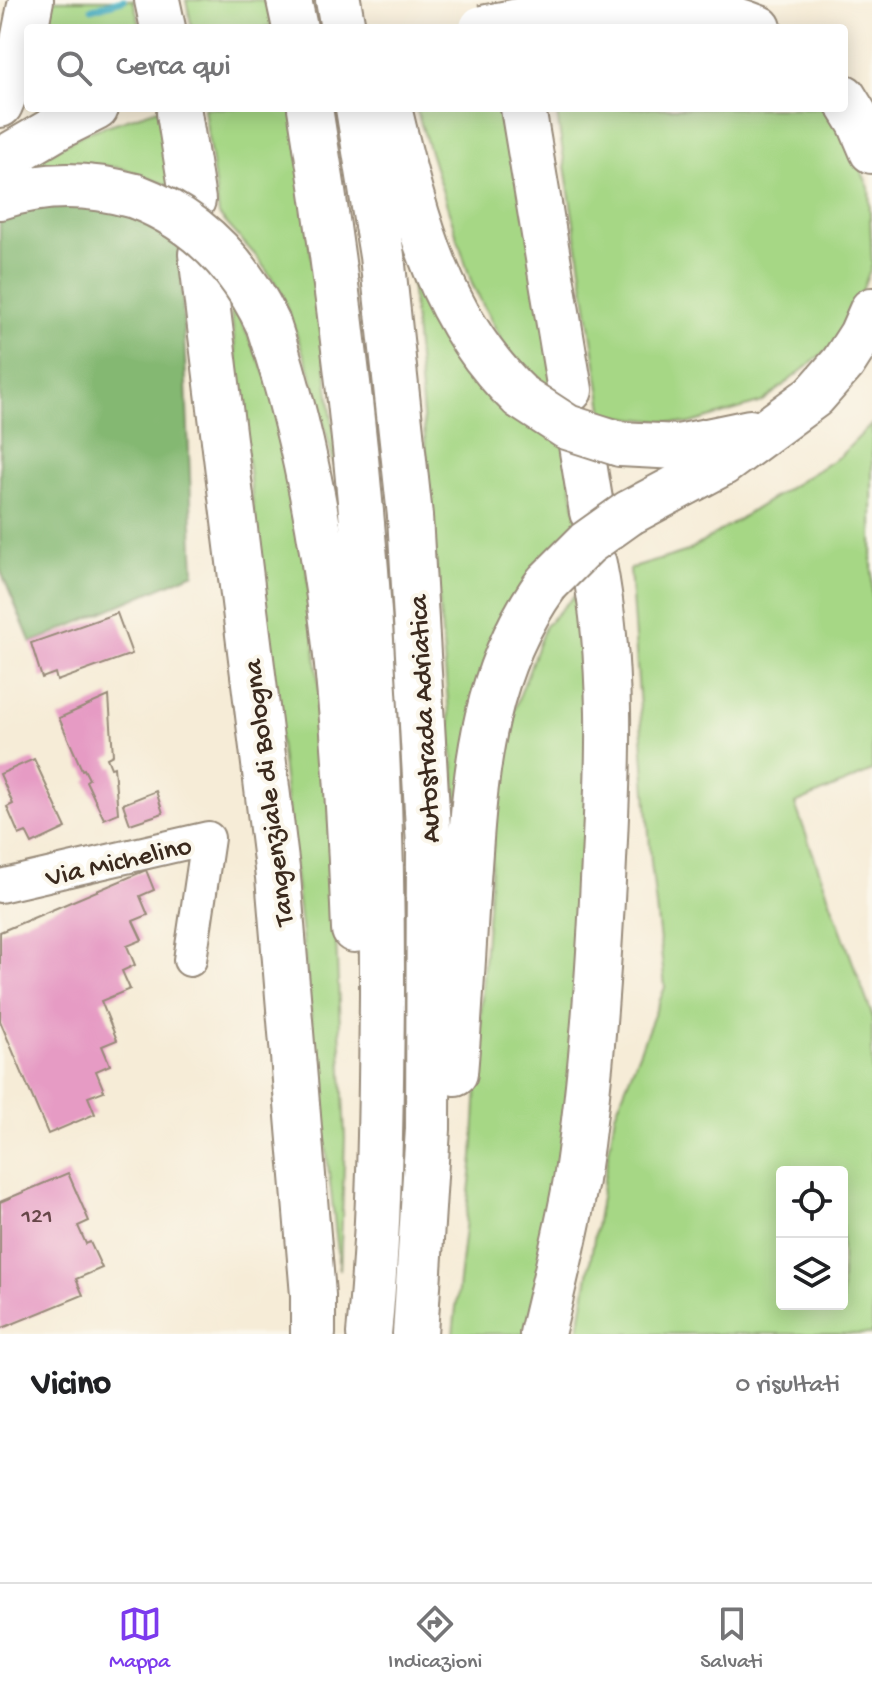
<!DOCTYPE html>
<html lang="it">
<style>
body{margin:0;font-family:"Gochi Hand",sans-serif;background:#f6f6f6;color:#202124}
.controls{position:absolute;right:24px;bottom:24px;display:grid;overflow:hidden;border-radius:8px;box-shadow:0 4px 20px #0003}
.controls button{width:72px;height:72px;display:grid;place-items:center;padding:0;border:0;border-bottom:2px solid #e0e0e0;background:#fff;color:#202124;font:40px sans-serif}
.list{margin:0;padding:0;list-style:none}
h2{display:flex;justify-content:space-between;align-items:center;height:104px;margin:0;padding:0 32px;font-size:34px}
h2 small{font-size:26px;font-weight:400;color:#757577}
.icon{flex:none;width:44px;height:44px;fill:none;stroke:currentColor;stroke-width:2;stroke-linecap:round;stroke-linejoin:round}
.map{position:relative;flex:none;width:872px;height:1334px;overflow:hidden}
.search{position:absolute;background:#fff;box-shadow:0 4px 20px #0003;left:24px;right:24px;top:24px;height:88px;display:flex;align-items:center;gap:20px;box-sizing:border-box;padding:0 28px;border-radius:8px;color:#757577;font-size:30px}
.sheet{height:248px;background:#fff}
nav{display:flex;justify-content:space-around;align-items:center;box-sizing:border-box;height:112px;border-top:2px solid #e0e0e0;background:#fff;font-size:22px;color:#757577}
nav a{display:grid;justify-items:center;gap:4px}
nav .on{color:#7c3aed}
.map>svg:first-child{display:block}
.green{fill:#a6d785;stroke:#708052;stroke-width:2;fill-rule:evenodd}
.forest{fill:#84b872;stroke:#607148;stroke-width:2}
.lines{fill:none;stroke-linecap:round;stroke-linejoin:round}
.stream{stroke:#3ea9bd;stroke-width:7}
.building{fill:#e69bc4}
.highway-tunnel{stroke:#d1c5b2;stroke-width:44;stroke-dasharray:44 22;stroke-linecap:butt}
.minor-casing{stroke:#988b7a;stroke-width:36}
.highway-casing{stroke:#988b7a;stroke-width:48}
.minor{stroke:#fff;stroke-width:32}
.highway{stroke:#fff;stroke-width:44}
.highway-bridge-casing{stroke:#988b7a;stroke-width:48;stroke-linecap:butt}
.highway-bridge{stroke:#fff;stroke-width:44}
.labels{text-anchor:middle;stroke-width:8;stroke-linejoin:round;paint-order:stroke}
.number-label{font-size:24px;fill:#664648}
.street-label{font-size:28px;fill:#3b2a1e;stroke:#fbf7ec}
</style>
<div class="map">
<svg width="872" height="1334" viewBox="0 0 872 1334">
<rect width="100%" height="100%" fill="#fbf7ec"/>
<filter id="ink" filterUnits="userSpaceOnUse"><feTurbulence type="fractalNoise" baseFrequency=".0125" numOctaves="2"/><feDisplacementMap in="SourceGraphic" scale="16" xChannelSelector="R" yChannelSelector="G"/><feConvolveMatrix kernelMatrix="1 2 1 2 8 2 1 2 1" color-interpolation-filters="sRGB"/></filter>
<filter id="wash" filterUnits="userSpaceOnUse"><feTurbulence type="fractalNoise" baseFrequency=".006" numOctaves="4" result="noise"/><feDisplacementMap in="SourceGraphic" scale="32" xChannelSelector="R" yChannelSelector="G"/><feGaussianBlur stdDeviation="1.8" result="paint"/><feColorMatrix in="noise" values="0 0 0 0 0 0 0 0 0 0 0 0 0 0 0 0 0 1.4 0 .05"/><feComposite in="paint" operator="in"/></filter>
<g filter="url(#wash)">
<rect width="100%" height="100%" fill="#f6ecd7"/>
<!-- green -->
<g class="green">
<polygon points="50,0 133,0 141,28 46,28"/>
<polygon points="186,0 268,0 273,25 263,28 192,28"/>
<polygon points="161,108 175,188 121,168 69,162 10,176 85,133"/>
<polygon points="204,108 293,108 341,491 312,377 280,290 256,256 219,215"/>
<polygon points="416,108 510,108 557,396 506,349 472,284"/>
<polygon points="556,108 831,108 836,112 869,188 872,265 844,337 762,402 688,424 604,415"/>
<polygon points="407,233 565,442 578,525 457,805"/>
<polygon points="229,295 273,389 302,523 329,783 345,1138 340,1270"/>
<path d="M872 424V771L795 804 872 1015V1334H578L615 1114 665 987 651 862 630 569 688 551 840 456ZM782 1172H842V1304H782Z"/>
<polygon points="574,596 588,678 587,930 566,1134 528,1334 453,1334 473,1157 483,975 500,750 545,626"/>
</g>
<!-- forest -->
<polygon class="forest" points="87,203 137,216 180,237 194,573 31,643 0,569 0,217 40,206"/>
<g class="lines">
<!-- stream -->
<polyline class="stream" points="92,9 123,0"/>
</g>
<g id="blocks">
<!-- building -->
<g class="building">
<polygon points="117,613 132,654 57,681 55,673 42,678 31,643"/>
<polygon points="109,696 113,755 107,758 111,768 114,767 118,813 104,819 86,781 89,779 84,769 82,770 59,718"/>
<polygon points="34,759 66,828 32,844 26,832 19,835 7,807 13,804 0,774"/>
<polygon points="156,791 163,813 130,824 123,804"/>
<polygon points="146,870 154,890 140,896 148,915 133,921 142,940 127,946 135,965 122,971 130,989 101,1001 117,1040 102,1046 110,1065 96,1071 104,1091 88,1097 95,1114 48,1134 0,1021 0,932"/>
<polygon points="68,1173 89,1221 78,1226 86,1244 90,1242 102,1268 76,1279 83,1295 0,1329 0,1202"/>
</g>
</g>
</g>
<g filter="url(#ink)">
<use href="#blocks" fill-opacity="0" stroke="#988b7a" stroke-width="2"/>
<g class="lines">
<!-- highway-tunnel -->
<polyline class="highway-tunnel" points="368,26 368,28"/>
<defs>
<polyline id="minor" points="0,886 208,838 190,960"/>
<g id="highway">
<polyline points="157,0 163,28"/>
<polyline points="289,0 295,28"/>
<polyline points="338,0 343,28"/>
<path d="M545 16C617 6 691 0 759 28"/>
<polyline points="844,97 860,123 872,151"/>
<polyline points="0,105 20,57 31,0"/>
<path d="M310 108C358 402 383 696 382 994 381 1108 380 1221 369 1334"/>
<polyline points="358,108 382,256 410,516 429,846 428,1129 415,1334"/>
<path d="M389 108C415 215 438 319 521 397"/>
<polyline points="523,108 570,390"/>
<polyline points="179,113 193,200"/>
<polyline points="0,161 58,127 96,108"/>
<path d="M0 197C46 182 88 183 135 196"/>
<polyline points="201,254 278,877 313,1295 313,1334"/>
<path d="M268 324C333 520 346 725 354 930"/>
<polyline points="620,444 678,447 750,432"/>
<polyline points="581,445 592,512"/>
<polyline points="629,513 723,463 814,396 843,363 861,335 872,310"/>
<path d="M455 1073C461 1004 464 935 469 866 476 763 485 669 547 583"/>
<path d="M542 1334C554 1283 567 1232 576 1180 592 1074 599 967 604 860 609 761 613 662 594 564"/>
</g>
</defs>
<!-- minor casing -->
<use href="#minor" class="minor-casing"/>
<!-- highway casing -->
<use href="#highway" class="highway-casing"/>
<!-- minor -->
<use href="#minor" class="minor"/>
<!-- highway -->
<use href="#highway" class="highway"/>
<defs>
<g id="highway-bridge">
<polyline points="482,28 545,16"/>
<path d="M135 196C198 220 240 264 268 324"/>
<polyline points="521,397 567,427 620,444"/>
<polyline points="547,583 587,543 629,513"/>
</g>
</defs>
<!-- highway-bridge casing -->
<use href="#highway-bridge" class="highway-bridge-casing"/>
<!-- highway-bridge -->
<use href="#highway-bridge" class="highway-bridge"/>
</g>
</g>
<g class="labels">
<!-- number labels -->
<g class="number-label">
<text x="37" y="1222">121</text>
</g>
<!-- street labels -->
<g class="street-label">
<text transform="translate(422 719) rotate(-93)" y="10">Autostrada Adriatica</text>
<text transform="translate(266 793) rotate(-97)" y="10">Tangenziale di Bologna</text>
<text transform="translate(118 859) rotate(-13)" y="10">Via Michelino</text>
</g>
</g>
</svg>
<div class="controls">
<button><svg class="icon" aria-label="locate" viewBox="0 0 24 24"><circle cx="12" cy="12" r="6"/><path d="M12 2v4M12 18v4M2 12h4M18 12h4"/></svg></button>
<button><svg class="icon" aria-label="layers" viewBox="0 0 24 24"><path d="M12 4l9 5-9 5-9-5zM3 14l9 5 9-5"/></svg></button>
</div>
<div class="search"><svg class="icon" aria-label="search" viewBox="0 0 24 24"><circle cx="10" cy="10" r="6"/><path d="M15 15l6 6"/></svg>Cerca qui</div>
</div>
<section class="sheet">
<h2>Vicino<small>0 risultati</small></h2>
<ul class="list">
</ul>
</section>
<nav>
<a class="on"><svg class="icon" aria-label="map" viewBox="0 0 24 24"><path d="M3 6l6-2 6 2 6-2v14l-6 2-6-2-6 2zM9 4v14M15 6v14"/></svg>Mappa</a>
<a><svg class="icon" aria-label="directions" viewBox="0 0 24 24"><path d="M12 3l9 9-9 9-9-9zM9 14v-3h6M13 9l2 2-2 2"/></svg>Indicazioni</a>
<a><svg class="icon" aria-label="saved" viewBox="0 0 24 24"><path d="M7 4h10v16l-5-4-5 4z"/></svg>Salvati</a>
</nav>
